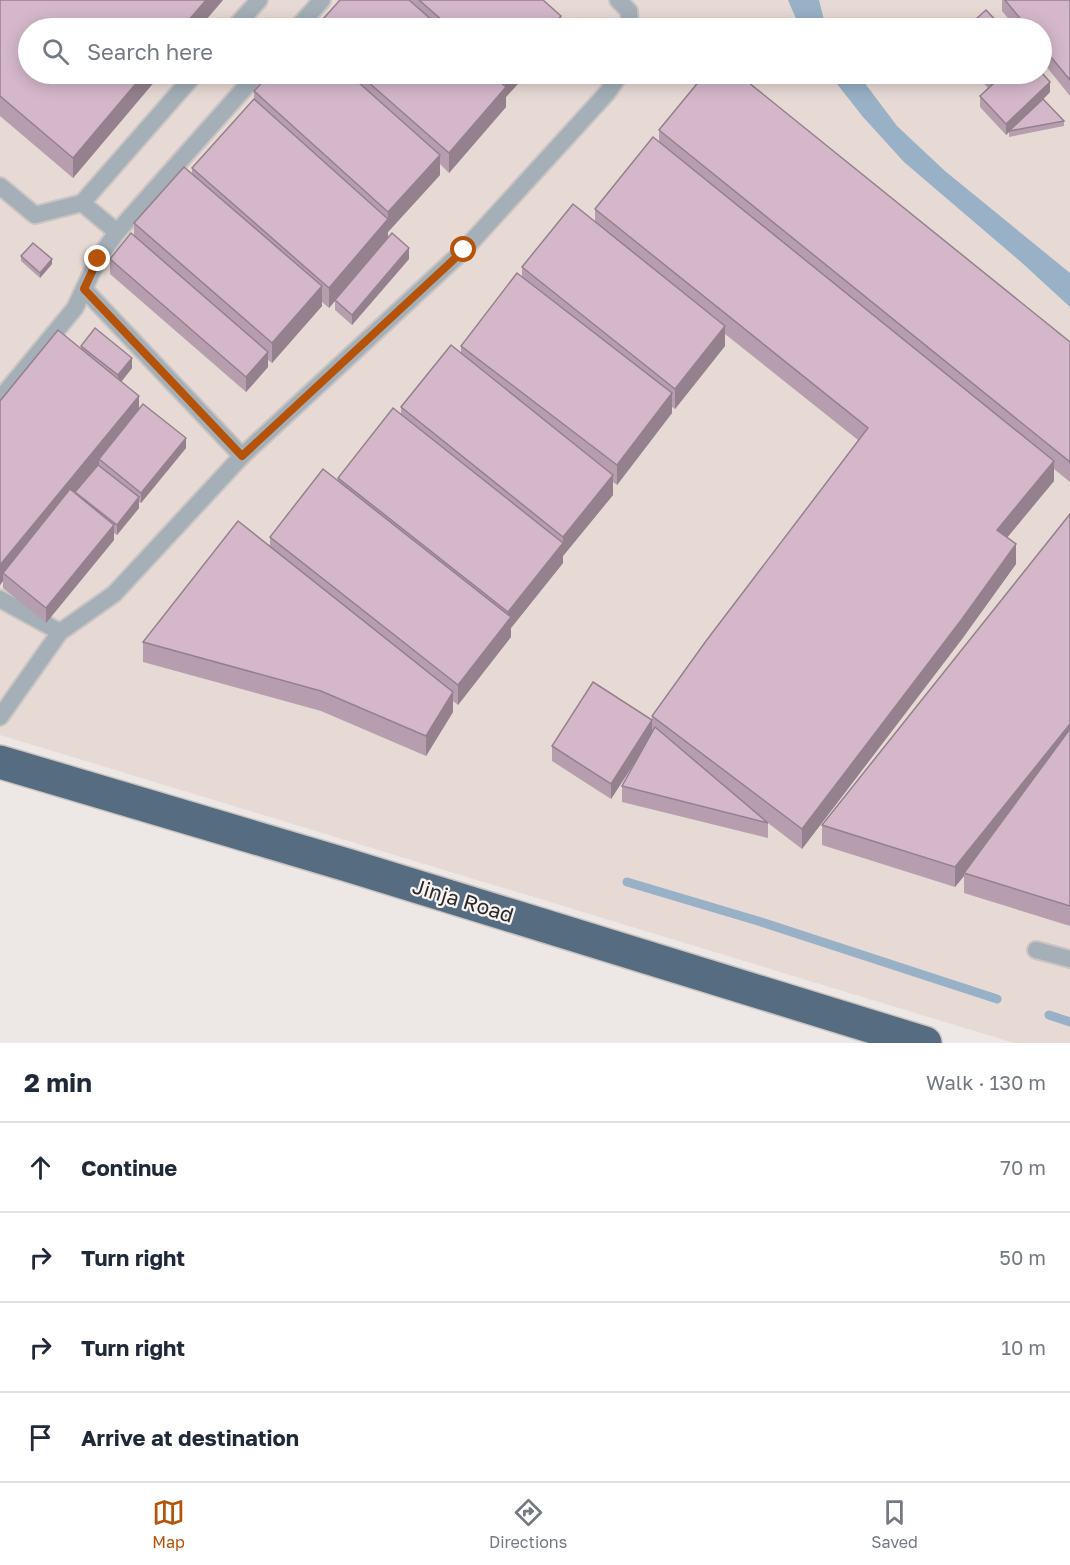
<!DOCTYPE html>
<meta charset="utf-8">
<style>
body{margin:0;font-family:"Golos Text",sans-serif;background:#f6f6f7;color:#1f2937}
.stop{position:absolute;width:18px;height:18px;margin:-14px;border:4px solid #b45309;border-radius:50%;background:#fff}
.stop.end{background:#b45309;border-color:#fff;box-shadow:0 2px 6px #0008}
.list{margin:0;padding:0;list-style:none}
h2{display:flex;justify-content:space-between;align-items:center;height:78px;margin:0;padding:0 24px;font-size:26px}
h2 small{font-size:20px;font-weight:400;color:#747a83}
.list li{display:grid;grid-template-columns:39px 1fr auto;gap:18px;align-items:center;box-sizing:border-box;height:90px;padding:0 24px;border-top:2px solid #e0e1e3}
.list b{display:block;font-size:22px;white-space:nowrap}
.list em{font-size:20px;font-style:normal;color:#747a83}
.icon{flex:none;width:33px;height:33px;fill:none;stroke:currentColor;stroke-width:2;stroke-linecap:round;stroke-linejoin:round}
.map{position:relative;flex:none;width:1070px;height:1043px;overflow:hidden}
.search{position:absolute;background:#fff;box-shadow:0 3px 15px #0003;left:18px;right:18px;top:18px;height:66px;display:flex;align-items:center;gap:15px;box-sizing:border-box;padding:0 21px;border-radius:33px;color:#747a83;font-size:22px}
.sheet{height:438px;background:#fff}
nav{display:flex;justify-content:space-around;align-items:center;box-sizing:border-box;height:84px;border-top:2px solid #e0e1e3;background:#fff;font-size:16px;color:#747a83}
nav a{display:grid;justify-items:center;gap:3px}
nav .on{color:#b45309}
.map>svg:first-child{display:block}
.built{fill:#e7dad5;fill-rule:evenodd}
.water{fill:#98b1c6}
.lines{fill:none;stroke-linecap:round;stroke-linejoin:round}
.stream{stroke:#98b1c6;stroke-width:9}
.lane-casing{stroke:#cac5c3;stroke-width:20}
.highway-casing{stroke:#cac5c3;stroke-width:36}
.lane{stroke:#a4afb8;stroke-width:16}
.highway{stroke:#566c80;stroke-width:33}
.wall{fill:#b69eae}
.shaded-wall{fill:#94818d}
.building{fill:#d4b8ca;stroke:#94818d;stroke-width:1.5}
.route{stroke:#b45309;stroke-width:8}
.labels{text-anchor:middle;stroke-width:4.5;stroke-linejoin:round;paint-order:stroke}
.street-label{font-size:21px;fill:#2c2a29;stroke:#faf5f3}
</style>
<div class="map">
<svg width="1070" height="1043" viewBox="0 0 1070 1043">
<rect width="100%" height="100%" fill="#ede7e5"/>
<!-- built -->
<path class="built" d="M0 0H1070V1043H1014L0 735ZM28 28H1042V74H28Z"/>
<!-- water -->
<g class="water">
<polygon points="788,0 819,0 826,28 800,28"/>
<polygon points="830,75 858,74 897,126 945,171 1070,273 1070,307 1021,262 904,162 863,117"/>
</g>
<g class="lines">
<!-- stream -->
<g class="stream">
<polyline points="627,882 758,921 997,999"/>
<polyline points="1049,1015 1070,1022"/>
</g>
<defs>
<g id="lane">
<polyline points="618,0 629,11 630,28"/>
<polyline points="234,28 259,0"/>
<polyline points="297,28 322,0"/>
<polyline points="0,186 35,215 82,203 195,74"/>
<polyline points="82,203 117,232"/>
<polyline points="84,289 242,456"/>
<polyline points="0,399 75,308 98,259 117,232 257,74"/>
<polyline points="0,599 60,632"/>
<polyline points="0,717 60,632 114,594 242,456 464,250 607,93 620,74"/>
<polyline points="1036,950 1070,959"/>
</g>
<polyline id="highway" points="0,762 347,865 925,1043"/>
</defs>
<!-- lane casing -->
<use href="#lane" class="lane-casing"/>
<!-- highway casing -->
<use href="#highway" class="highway-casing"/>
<!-- lane -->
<use href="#lane" class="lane"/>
<!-- highway -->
<use href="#highway" class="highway"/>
</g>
<!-- wall -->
<g class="wall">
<polygon points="0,0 223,0 199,28 28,28 28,74 161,74 73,178 0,116"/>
<polygon points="340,0 543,0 561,28 315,28"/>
<polygon points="1002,0 1070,0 1070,96 1041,60 1041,28 1016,28 1002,11"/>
<polygon points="270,74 527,74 506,97 506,107 449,173 440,164 440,175 388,232 388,237 409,259 352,325 335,310 335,301 329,308 322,302 322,306 272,363 268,360 268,367 246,392 110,274 110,259 134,236 134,223 192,174 192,168 254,99 254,91"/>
<polygon points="975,74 1041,74 1050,92 1042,101 1064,121 1064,126 1009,137 1009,132 1006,135 980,107 980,96 988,88"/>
<polygon points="659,130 1070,342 1070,482 1054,469 1054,481 1007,537 1016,564 962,639 802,849 768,823 768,838 622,802 622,786 639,756 611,799 552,761 552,746 652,720 652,716 858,440 725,334 725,346 675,409 672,407 672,413 617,485 613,482 613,495 563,556 563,563 511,628 511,637 458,705 453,701 453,712 426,756 321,711 143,662 143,642 270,546 270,537 338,481 338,478 401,414 401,407 461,353 461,346 522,277 522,267 595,221 595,209 659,142"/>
<polygon points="21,256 52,264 40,278 21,261"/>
<polygon points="81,346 132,368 121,382 139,410 186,448 141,503 139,502 139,508 117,535 114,533 114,540 46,623 3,588 3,581 0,585 0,401 81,349"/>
<polygon points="1070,514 1070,926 964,893 964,876 955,887 822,845 822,825"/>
</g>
<!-- shaded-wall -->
<g class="shaded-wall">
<polygon points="206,0 223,0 199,28 182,28"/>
<polygon points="561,16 561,28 550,28"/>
<polygon points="144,74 161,74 73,178 73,158"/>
<polygon points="509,74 527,74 506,97 506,107 449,173 449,153 505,88 505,78"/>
<polygon points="998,74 1010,74 991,91 991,80"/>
<polygon points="1050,82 1050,92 1006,135 1006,124"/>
<polygon points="440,155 440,175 388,232 388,212"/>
<polygon points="388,219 388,239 329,308 329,288"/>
<polygon points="409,248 409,259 352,325 352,315"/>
<polygon points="52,259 52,264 40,278 40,273"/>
<polygon points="322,286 322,306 272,363 272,343"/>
<polygon points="725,326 725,346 675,409 675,389"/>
<polygon points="268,352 268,367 246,392 246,377"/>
<polygon points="132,358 132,368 118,386 118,375"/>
<polygon points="672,393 672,413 617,485 617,465"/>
<polygon points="139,396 139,416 99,459 99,465 7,576 3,573 3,581 0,585 0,565"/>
<polygon points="186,438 186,448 141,503 141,493"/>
<polygon points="1054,461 1054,481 997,550 997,530"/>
<polygon points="613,475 613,495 563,556 563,563 511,628 511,637 458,705 458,685 508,621 508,612 563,543 563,537"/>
<polygon points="139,497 139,508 117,535 117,525"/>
<polygon points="114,525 114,540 46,623 46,608"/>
<polygon points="1016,544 1016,564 962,639 802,849 802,829"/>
<polygon points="453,692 453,712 426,756 426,736"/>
<polygon points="652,720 652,736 611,799 611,784"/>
<polygon points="1070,724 1070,744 964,873 964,876 955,887 955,867"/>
</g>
<!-- building -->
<g class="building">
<polygon points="0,0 206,0 182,28 28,28 28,74 144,74 73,158 0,96"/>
<polygon points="340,0 409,0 441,28 315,28"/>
<polygon points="419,0 543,0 561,16 550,28 451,28"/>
<polygon points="1005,0 1070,0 1070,80 1041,45 1041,28 1028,28"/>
<polygon points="986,10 1003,28 966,28"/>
<polygon points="1041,72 1050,82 1006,124 980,96 1004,74 1041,74"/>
<polygon points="270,74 349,74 440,155 388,212 254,91"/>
<polygon points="359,74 490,74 506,87 449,153"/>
<polygon points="501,74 509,74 505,78"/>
<polygon points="705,74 738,74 1070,342 1070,462 659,130"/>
<polygon points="985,74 998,74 991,80"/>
<polygon points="254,99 388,219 329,288 192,168"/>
<polygon points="1043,99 1064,121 1009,131"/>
<polygon points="653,137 1054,461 997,530 1016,544 962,619 802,829 652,716 706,641 868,428 595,209"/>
<polygon points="184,167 322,286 272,343 134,223"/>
<polygon points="573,204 725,326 675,389 522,267"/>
<polygon points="131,233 268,352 246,377 110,259"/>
<polygon points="392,233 409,248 352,315 335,300"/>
<polygon points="33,243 52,259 40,273 21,256"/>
<polygon points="517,273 672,393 617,465 461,346"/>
<polygon points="95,328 132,358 118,375 81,346"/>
<polygon points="58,330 139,396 0,565 0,401"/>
<polygon points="451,345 613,475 563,537 401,407"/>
<polygon points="143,404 186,438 141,493 99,459"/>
<polygon points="393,408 563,543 508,612 338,478"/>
<polygon points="98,465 139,497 117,525 75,492"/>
<polygon points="323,469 511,617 458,685 270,537"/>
<polygon points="70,489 114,525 46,608 3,573"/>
<polygon points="1070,514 1070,724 955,867 822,825"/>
<polygon points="238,521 453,692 426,736 321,691 143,642"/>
<polygon points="593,682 652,720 611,784 552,746"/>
<polygon points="655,727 768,823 622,786"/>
<polygon points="1070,729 1070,906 964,873"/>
</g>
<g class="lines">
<!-- route -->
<polyline class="route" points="98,259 84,289 242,456 464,250"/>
</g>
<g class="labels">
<!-- street labels -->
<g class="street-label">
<text transform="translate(463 901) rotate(17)" y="7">Jinja Road</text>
</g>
</g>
</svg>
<div class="stop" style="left:464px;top:250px"></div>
<div class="stop end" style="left:98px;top:259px"></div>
<div class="search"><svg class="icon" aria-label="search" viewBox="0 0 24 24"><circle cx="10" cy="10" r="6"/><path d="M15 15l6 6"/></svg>Search here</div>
</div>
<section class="sheet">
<h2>2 min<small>Walk · 130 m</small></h2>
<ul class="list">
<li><svg class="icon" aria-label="ahead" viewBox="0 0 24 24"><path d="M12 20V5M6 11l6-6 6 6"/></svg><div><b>Continue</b></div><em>70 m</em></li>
<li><svg class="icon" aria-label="right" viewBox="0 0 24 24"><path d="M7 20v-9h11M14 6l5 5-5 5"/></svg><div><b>Turn right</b></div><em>50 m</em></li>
<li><svg class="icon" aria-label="right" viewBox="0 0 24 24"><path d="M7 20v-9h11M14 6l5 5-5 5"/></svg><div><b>Turn right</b></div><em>10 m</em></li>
<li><svg class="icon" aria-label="arrive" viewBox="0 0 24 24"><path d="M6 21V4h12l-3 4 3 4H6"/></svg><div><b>Arrive at destination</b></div></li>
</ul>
</section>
<nav>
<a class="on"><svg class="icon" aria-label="map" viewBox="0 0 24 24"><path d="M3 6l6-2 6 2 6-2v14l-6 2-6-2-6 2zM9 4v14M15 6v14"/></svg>Map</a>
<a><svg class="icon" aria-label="directions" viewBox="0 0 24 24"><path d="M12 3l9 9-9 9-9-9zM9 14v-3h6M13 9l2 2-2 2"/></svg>Directions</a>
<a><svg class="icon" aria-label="saved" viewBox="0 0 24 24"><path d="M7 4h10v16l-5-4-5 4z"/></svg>Saved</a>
</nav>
